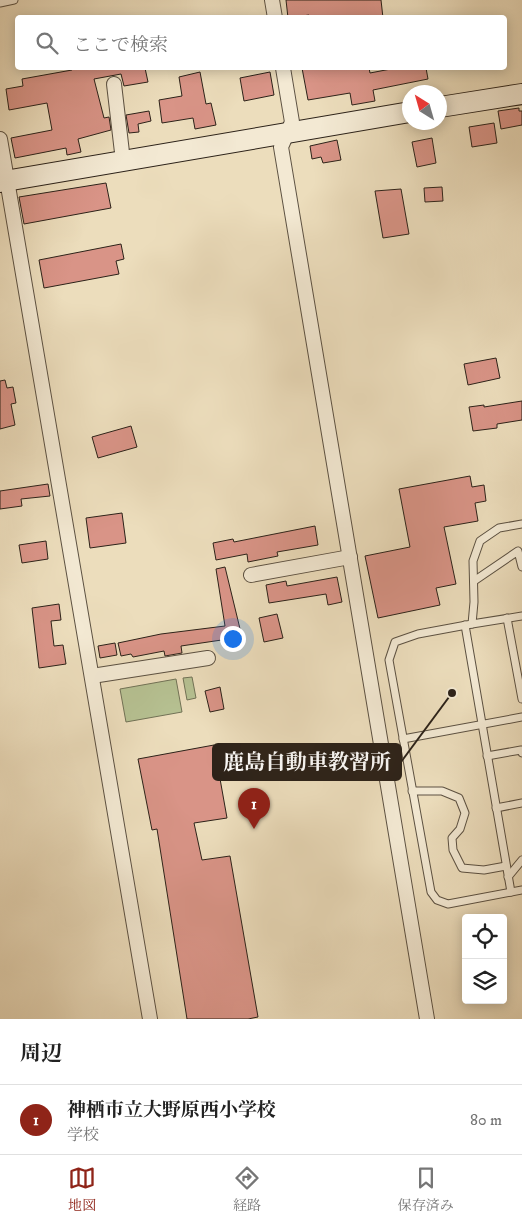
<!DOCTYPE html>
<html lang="ja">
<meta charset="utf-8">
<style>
body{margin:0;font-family:"IM FELL DW Pica","Noto Serif JP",serif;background:#f6f6f6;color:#222}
.controls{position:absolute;right:15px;bottom:15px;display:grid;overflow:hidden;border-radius:5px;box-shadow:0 2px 12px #0003}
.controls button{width:45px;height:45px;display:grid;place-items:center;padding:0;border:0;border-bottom:1px solid #e0e0e0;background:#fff;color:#222;font:25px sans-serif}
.compass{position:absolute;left:402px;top:85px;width:45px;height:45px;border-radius:50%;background:#fff;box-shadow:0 2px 12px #0003;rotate:323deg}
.you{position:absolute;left:232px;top:638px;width:18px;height:18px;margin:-12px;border:4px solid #fff;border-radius:50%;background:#1a73e8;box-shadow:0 0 0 8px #1a73e833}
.badge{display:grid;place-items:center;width:32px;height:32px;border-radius:50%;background:#8f2418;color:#fff;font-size:16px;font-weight:700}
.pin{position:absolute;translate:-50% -41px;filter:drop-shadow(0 1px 2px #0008)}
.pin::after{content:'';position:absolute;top:26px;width:18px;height:15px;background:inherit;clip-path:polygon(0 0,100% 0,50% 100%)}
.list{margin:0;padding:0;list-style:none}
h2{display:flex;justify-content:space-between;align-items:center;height:65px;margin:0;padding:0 20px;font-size:21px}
h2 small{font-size:16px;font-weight:400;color:#767676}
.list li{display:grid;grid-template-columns:32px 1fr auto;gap:15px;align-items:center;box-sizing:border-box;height:70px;padding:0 20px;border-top:1px solid #e0e0e0}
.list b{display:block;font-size:19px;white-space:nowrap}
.list p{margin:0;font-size:16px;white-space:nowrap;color:#767676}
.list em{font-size:16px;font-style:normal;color:#767676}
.icon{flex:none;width:28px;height:28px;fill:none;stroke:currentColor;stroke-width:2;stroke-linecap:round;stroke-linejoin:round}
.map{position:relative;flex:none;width:522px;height:1019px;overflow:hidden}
.search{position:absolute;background:#fff;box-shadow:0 2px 12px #0003;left:15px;right:15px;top:15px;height:55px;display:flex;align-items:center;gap:12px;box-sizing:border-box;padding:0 18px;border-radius:5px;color:#767676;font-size:19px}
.sheet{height:135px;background:#fff}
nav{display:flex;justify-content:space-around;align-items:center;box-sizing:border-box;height:70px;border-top:1px solid #e0e0e0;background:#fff;font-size:14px;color:#767676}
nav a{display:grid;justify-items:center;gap:2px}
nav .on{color:#8f2418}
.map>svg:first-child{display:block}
.green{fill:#b6c192;stroke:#717256}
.building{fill:#d99487;stroke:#2c2219}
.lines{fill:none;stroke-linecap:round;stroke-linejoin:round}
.lane-casing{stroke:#5c5142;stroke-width:9}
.street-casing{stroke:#5c5142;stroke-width:16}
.secondary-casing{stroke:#2c2219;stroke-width:22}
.lane{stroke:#f3e9d3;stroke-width:7}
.street{stroke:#f3e9d3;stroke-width:14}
.secondary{stroke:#f3e9d3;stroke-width:20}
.leader{fill:none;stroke:#2c2219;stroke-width:2}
.callout-dot{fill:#2c2219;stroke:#f3e9d3;stroke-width:2}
.callout{fill:#2c2219;stroke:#2c2219;stroke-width:2}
.callout-label{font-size:21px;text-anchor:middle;font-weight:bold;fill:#fff}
</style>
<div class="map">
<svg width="522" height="1019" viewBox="0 0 522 1019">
<rect width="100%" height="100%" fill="#ecddbc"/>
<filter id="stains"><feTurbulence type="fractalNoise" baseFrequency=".004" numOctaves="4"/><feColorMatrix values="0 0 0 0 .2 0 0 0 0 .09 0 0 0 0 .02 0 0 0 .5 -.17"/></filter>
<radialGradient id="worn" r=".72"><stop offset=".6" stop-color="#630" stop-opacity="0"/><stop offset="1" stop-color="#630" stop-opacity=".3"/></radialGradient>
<!-- green -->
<g class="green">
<polygon points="192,677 196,698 187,700 183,678"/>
<polygon points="176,679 182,712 126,722 120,689"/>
</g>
<!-- building -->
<g class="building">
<polygon points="286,0 381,0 383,18 309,18 309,15 288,18"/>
<polygon points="71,68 145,68 148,82 124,86 121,74 94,79 104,118 109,117 111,130 78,139 81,152 67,155 66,148 15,158 11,138 52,130 47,103 9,110 6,89 23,86 22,79 72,70"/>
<polygon points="302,68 369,68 370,73 396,68 426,68 428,79 373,90 375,101 352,105 350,93 308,100"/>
<polygon points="200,72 206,104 211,103 216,125 195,129 193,118 162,123 159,100 182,96 179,77"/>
<polygon points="270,72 274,95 244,101 240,78"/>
<polygon points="519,108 519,111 522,111 522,125 501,129 498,111"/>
<polygon points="149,111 151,121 138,124 139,132 129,133 126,115"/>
<polygon points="494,123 497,143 472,147 469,127"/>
<polygon points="432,138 436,163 417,167 412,142"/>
<polygon points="337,140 341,160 323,163 321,157 312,159 310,146"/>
<polygon points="106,183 111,208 24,224 19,197"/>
<polygon points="442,187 443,201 425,202 424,188"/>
<polygon points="401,189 409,234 383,238 375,191"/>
<polygon points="121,244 124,259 116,261 119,274 44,288 39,260"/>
<polygon points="496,358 500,378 468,385 464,364"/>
<polygon points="5,380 7,388 13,387 16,403 11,404 15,425 0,429 0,381"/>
<polygon points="522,401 522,420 497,424 497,428 473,431 469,407 484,405 484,407"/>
<polygon points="131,426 137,447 98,458 92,437"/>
<polygon points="470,476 472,487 484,485 486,501 475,503 478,521 444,527 456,584 436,588 440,605 378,618 365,556 410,547 399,489"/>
<polygon points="48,484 50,496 21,499 22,506 0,509 0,491"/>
<polygon points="122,513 126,543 90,548 86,518"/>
<polygon points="315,526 318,545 277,552 278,556 248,562 247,554 216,560 213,543 233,539 234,542"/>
<polygon points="46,541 48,559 22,563 19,545"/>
<polygon points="225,567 242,637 181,646 182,653 165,656 164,651 133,657 131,654 121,656 118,643 161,634 225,626 216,569"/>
<polygon points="337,577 342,602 328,605 326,594 269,603 266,585 286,581 287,586"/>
<polygon points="59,604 61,620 51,621 54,646 63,645 66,664 39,668 32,608"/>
<polygon points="277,614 283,638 264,642 259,618"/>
<polygon points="115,643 117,655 100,658 98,646"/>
<polygon points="220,687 224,709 210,712 205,691"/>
<polygon points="214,745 227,818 194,823 202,860 230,856 258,1017 248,1019 187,1019 157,829 152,830 138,759"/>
</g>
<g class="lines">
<defs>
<g id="lane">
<polyline points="0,3 14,0"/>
<polyline points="522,524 499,528 480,541 473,561 474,602 472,624 418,634 395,642 389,660 431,892 437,900 448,904 522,890"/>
<polyline points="474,581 518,551 522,567"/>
<polyline points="507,618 522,699"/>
<polyline points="472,624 522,616"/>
<polyline points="465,625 511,892"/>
<polyline points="403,739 522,717"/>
<polyline points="487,756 521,750 522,753"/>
<polyline points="412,791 442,791 459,798 465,813 460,829 452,838 453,850 462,868 484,870 506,866"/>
<polyline points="496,808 522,803"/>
<polyline points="508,877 522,860"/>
</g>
<g id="street">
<polyline points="272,0 275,18"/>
<polyline points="283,68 292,122 281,147 427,1019"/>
<polyline points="114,84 123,161"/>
<polyline points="0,139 150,1019"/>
<polyline points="251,575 350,557"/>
<polyline points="92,676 208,658"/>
</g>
<g id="secondary">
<polyline points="440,107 522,94"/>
<polyline points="0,182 410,112"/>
</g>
</defs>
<!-- lane casing -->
<use href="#lane" class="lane-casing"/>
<!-- street casing -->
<use href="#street" class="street-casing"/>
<!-- secondary casing -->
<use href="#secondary" class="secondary-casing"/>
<!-- lane -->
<use href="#lane" class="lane"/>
<!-- street -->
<use href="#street" class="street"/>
<!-- secondary -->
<use href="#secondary" class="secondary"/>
</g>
<!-- callouts -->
<path class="leader" d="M452 693L401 762"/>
<circle class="callout-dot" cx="452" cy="693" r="5"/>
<rect class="callout" x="213" y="744" width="188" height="36" rx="5"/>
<g class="callout-label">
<text x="307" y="769">鹿島自動車教習所</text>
</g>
<rect width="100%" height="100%" filter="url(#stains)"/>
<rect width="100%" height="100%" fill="url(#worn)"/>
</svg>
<div class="controls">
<button><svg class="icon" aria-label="locate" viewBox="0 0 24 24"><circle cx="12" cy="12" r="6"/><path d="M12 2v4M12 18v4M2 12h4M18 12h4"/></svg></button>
<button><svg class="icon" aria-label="layers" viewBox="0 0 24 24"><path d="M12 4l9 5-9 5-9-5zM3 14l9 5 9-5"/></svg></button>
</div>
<svg class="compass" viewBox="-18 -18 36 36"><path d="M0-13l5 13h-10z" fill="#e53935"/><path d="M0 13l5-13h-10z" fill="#767676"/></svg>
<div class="you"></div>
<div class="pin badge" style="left:254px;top:829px">1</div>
<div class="search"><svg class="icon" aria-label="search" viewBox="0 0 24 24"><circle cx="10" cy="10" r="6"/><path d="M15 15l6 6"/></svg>ここで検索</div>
</div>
<section class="sheet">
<h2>周辺<small></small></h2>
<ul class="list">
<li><span class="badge">1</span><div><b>神栖市立大野原西小学校</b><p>学校</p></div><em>80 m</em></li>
</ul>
</section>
<nav>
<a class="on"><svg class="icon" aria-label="map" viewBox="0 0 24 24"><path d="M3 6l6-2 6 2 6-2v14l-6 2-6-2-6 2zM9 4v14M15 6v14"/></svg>地図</a>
<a><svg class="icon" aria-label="directions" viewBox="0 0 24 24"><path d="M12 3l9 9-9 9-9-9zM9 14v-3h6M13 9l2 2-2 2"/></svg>経路</a>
<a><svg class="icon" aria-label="saved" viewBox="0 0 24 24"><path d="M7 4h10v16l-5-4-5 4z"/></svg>保存済み</a>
</nav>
